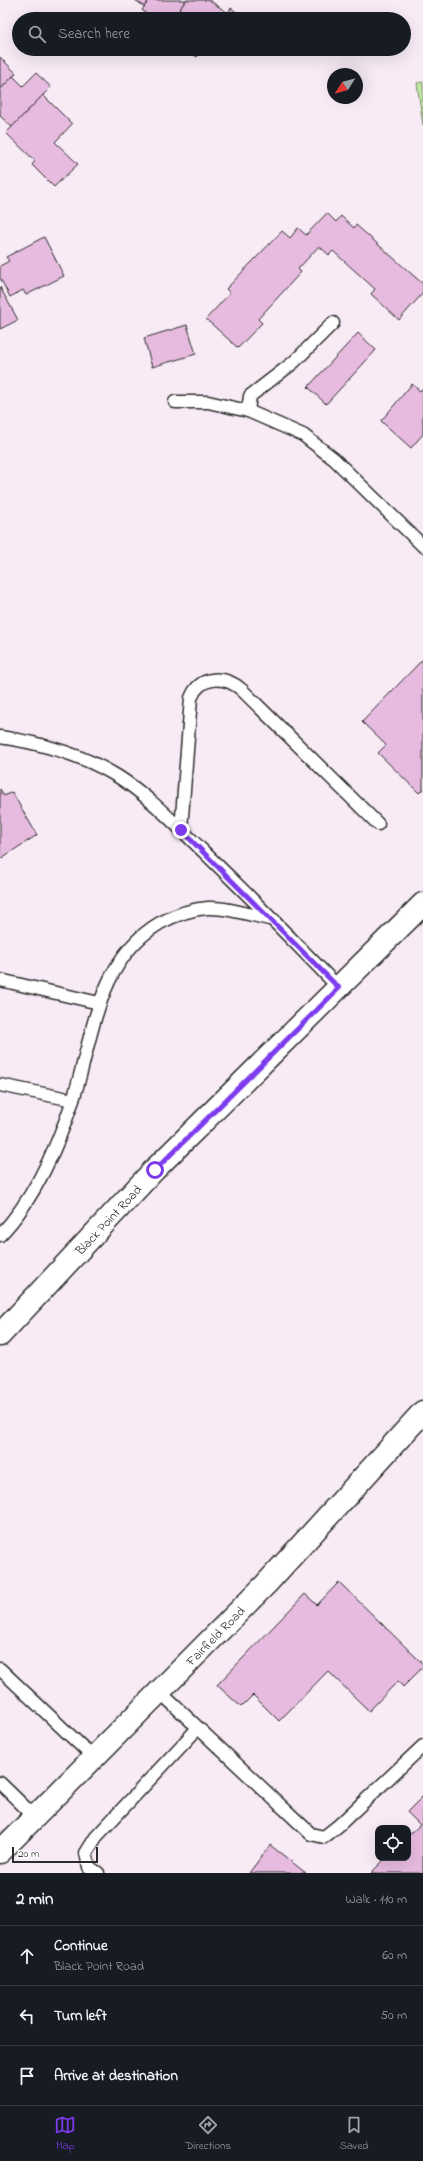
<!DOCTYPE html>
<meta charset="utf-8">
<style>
body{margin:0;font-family:"Indie Flower",sans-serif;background:#242831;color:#f1f3f6}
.controls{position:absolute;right:12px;bottom:12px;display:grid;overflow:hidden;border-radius:8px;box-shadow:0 4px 16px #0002}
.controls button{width:36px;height:36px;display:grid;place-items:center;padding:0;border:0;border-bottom:1px solid #363941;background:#171b24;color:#f1f3f6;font:20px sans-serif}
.compass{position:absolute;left:327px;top:68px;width:36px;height:36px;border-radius:50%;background:#171b24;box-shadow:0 4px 16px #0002;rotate:233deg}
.scale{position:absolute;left:12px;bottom:10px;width:86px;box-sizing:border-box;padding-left:4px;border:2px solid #2b2b2b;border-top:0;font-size:11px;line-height:14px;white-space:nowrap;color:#2b2b2b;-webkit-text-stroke:3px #fff;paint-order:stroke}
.stop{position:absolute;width:12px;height:12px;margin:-9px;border:3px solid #7c3aed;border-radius:50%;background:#fff}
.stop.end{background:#7c3aed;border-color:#fff;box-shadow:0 1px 4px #0008}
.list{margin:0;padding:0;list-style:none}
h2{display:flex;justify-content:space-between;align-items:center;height:52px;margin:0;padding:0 16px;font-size:17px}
h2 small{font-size:13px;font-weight:400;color:#9ea1a6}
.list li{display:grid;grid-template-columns:26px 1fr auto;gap:12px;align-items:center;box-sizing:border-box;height:60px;padding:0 16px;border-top:1px solid #363941}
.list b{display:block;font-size:15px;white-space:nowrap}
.list p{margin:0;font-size:13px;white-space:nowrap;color:#9ea1a6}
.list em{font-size:13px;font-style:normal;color:#9ea1a6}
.icon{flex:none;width:22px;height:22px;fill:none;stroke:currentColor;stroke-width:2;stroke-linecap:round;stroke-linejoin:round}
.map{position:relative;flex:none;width:423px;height:1873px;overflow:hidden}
.search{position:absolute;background:#171b24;box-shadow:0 4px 16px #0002;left:12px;right:12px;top:12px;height:44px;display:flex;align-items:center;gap:10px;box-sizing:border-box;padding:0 14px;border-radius:22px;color:#9ea1a6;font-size:15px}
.sheet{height:232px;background:#171b24}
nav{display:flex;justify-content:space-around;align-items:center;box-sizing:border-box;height:56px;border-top:1px solid #363941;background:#171b24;font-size:11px;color:#9ea1a6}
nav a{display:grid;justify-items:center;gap:2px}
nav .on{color:#7c3aed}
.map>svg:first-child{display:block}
.green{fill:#c1e9a4;stroke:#768a68}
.building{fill:#e7bbe0;stroke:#2b2b2b}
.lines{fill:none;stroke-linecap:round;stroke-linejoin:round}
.service-casing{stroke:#2b2b2b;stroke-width:15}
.minor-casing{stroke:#2b2b2b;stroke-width:25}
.secondary-casing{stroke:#2b2b2b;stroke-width:25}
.service{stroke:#fff;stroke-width:12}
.minor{stroke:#fff;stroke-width:22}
.secondary{stroke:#fff;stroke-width:22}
.route{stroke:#7c3aed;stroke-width:5}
.labels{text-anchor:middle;stroke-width:3;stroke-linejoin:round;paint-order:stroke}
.street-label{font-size:13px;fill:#2b2b2b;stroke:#fff}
</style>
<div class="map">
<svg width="423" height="1873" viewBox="0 0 423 1873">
<rect width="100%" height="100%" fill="#f8ebf6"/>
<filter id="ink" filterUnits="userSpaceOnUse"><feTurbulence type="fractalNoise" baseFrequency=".025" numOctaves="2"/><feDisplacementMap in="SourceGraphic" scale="8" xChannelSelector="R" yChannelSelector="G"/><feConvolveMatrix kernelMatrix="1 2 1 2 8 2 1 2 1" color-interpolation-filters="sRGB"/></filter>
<g filter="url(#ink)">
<!-- green -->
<polygon class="green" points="423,82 423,125 417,83"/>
<!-- building -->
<g class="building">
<polygon points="135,0 149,0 145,7"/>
<polygon points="149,0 186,0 173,19 147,19 149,16 142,10"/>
<polygon points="186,0 209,0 228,13 231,8 243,17 241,19 173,19"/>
<polygon points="185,49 203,49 197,57"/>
<polygon points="0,57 16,73 0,90"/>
<polygon points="36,73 51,87 12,127 0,116 0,90 13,76 23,86"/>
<polygon points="43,95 72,124 55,142 78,164 54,187 32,165 35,161 6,133"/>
<polygon points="327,213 336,222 341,216 354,228 356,225 423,284 423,293 399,320 371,294 375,289 333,251 329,255 319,246 298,269 301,272 258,319 262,323 238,348 206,319 230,293 226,289 282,231 290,238 298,228 306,235"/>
<polygon points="44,237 64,276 26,295 23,290 10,297 0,278 0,266 9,261 6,257"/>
<polygon points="0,287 18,320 0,329"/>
<polygon points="187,325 196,354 152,367 144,338"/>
<polygon points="358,333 376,350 326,404 308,387"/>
<polygon points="412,384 420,391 423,388 423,434 411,448 381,421"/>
<polygon points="423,659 423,789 419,793 378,753 386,745 362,722"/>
<polygon points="0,789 4,796 12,792 37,835 0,859"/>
<polygon points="339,1582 423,1664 423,1667 403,1687 398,1681 369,1711 328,1671 279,1721 253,1695 241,1707 217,1685 305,1594 317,1605"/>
<polygon points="423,1796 423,1873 371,1873 386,1858 408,1858 408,1836 420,1825 407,1812"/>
<polygon points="270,1845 306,1873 249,1873"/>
</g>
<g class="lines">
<defs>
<g id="service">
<polyline points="175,402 208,402 248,411 303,435 334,459 423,546"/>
<polyline points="248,411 250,396 294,362 333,323"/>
<path d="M0 737C41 743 81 754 117 776 149 796 175 824 202 850 248 895 294 941 339 988"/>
<path d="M181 830 191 698C200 675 225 675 242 690L378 824"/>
<polyline points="0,980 99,1003"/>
<polyline points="0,1085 73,1100"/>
<path d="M0 1235C35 1199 57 1147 73 1100 93 1038 97 960 160 923 175 915 191 909 208 908 228 907 254 916 274 920"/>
<polyline points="0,1669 94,1758"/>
<polyline points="160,1692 311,1834 324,1837 338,1826 423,1746"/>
<polyline points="0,1783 35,1817"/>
<polyline points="98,1873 89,1867 86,1853 96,1837 198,1728"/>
</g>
<g id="minor">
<path id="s1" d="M0 1852 266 1584 423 1412"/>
</g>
<g id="secondary">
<path id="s2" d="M0 1335 155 1169 423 904"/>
</g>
</defs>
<!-- service casing -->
<use href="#service" class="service-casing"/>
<!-- minor casing -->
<use href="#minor" class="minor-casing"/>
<!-- secondary casing -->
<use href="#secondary" class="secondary-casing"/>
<!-- service -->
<use href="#service" class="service"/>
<!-- minor -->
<use href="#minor" class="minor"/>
<!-- secondary -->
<use href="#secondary" class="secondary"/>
</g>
</g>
<g class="lines" filter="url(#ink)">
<!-- route -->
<polyline class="route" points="155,1170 339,988 181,830"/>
</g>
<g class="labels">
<!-- street labels -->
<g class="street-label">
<text dy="5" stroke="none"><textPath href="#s2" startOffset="158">Black Point Road</textPath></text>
<text dy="5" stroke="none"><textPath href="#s1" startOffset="305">Fairfield Road</textPath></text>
</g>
</g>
</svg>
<div class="controls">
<button><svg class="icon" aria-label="locate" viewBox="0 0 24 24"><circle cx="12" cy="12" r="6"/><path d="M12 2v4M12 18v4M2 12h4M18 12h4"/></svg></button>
</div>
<svg class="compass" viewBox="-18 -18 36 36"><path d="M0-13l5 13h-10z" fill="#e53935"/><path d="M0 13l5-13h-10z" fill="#9ea1a6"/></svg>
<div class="scale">20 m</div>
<div class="stop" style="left:155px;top:1170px"></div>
<div class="stop end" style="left:181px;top:830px"></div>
<div class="search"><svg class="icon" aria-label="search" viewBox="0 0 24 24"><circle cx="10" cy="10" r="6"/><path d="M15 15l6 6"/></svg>Search here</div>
</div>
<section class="sheet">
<h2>2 min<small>Walk · 110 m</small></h2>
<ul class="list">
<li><svg class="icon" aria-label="ahead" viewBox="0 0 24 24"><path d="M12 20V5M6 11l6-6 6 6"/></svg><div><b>Continue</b><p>Black Point Road</p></div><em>60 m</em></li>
<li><svg class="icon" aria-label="left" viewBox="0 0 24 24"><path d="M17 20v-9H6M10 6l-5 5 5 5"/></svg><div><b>Turn left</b></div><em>50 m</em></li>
<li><svg class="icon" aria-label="arrive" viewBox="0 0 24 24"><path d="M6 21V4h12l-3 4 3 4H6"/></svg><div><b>Arrive at destination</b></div></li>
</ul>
</section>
<nav>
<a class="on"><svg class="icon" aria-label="map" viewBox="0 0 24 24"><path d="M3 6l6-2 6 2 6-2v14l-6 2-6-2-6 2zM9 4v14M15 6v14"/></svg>Map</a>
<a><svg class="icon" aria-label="directions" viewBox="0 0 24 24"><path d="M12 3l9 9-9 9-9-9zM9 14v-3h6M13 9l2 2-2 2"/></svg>Directions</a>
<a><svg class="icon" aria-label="saved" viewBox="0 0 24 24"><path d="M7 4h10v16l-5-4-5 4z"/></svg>Saved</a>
</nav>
